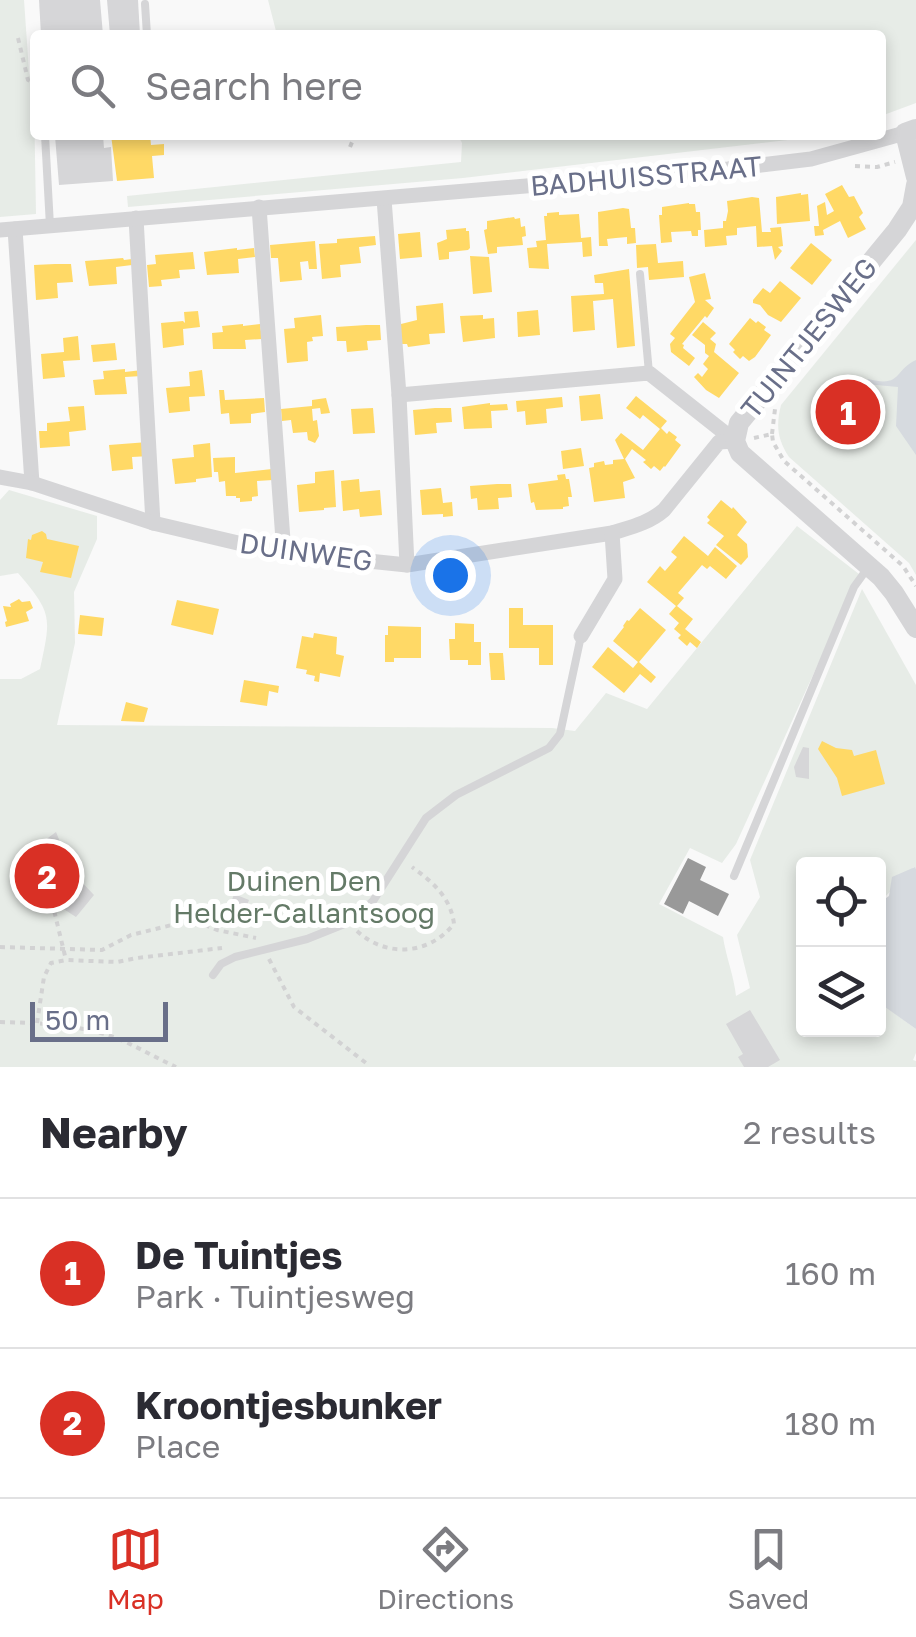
<!DOCTYPE html>
<meta charset="utf-8">
<style>
body{margin:0;font-family:"Golos Text",sans-serif;background:#f7f7f7;color:#2b2b33}
.controls{position:absolute;right:30px;bottom:30px;display:grid;overflow:hidden;border-radius:10px;box-shadow:0 5px 15px #0003}
.controls button{width:90px;height:90px;display:grid;place-items:center;padding:0;border:0;border-bottom:2px solid #e1e1e2;background:#fff;color:#2b2b33;font:50px sans-serif}
.scale{position:absolute;left:30px;bottom:25px;width:138px;box-sizing:border-box;padding-left:10px;border:5px solid #696f89;border-top:0;font-size:28px;line-height:35px;white-space:nowrap;color:#696f89;-webkit-text-stroke:8px #fff;paint-order:stroke}
.you{position:absolute;left:450px;top:575px;width:35px;height:35px;margin:-25px;border:8px solid #fff;border-radius:50%;background:#1a73e8;box-shadow:0 0 0 15px #1a73e833}
.badge{display:grid;place-items:center;width:65px;height:65px;border-radius:50%;background:#d93025;color:#fff;font-size:32px;font-weight:700}
.pin{position:absolute;translate:-50% -50%;border:5px solid #fff;box-shadow:0 2px 10px #0006}
.list{margin:0;padding:0;list-style:none}
h2{display:flex;justify-content:space-between;align-items:center;height:130px;margin:0;padding:0 40px;font-size:42px}
h2 small{font-size:32px;font-weight:400;color:#7c7c81}
.list li{display:grid;grid-template-columns:65px 1fr auto;gap:30px;align-items:center;box-sizing:border-box;height:150px;padding:0 40px;border-top:2px solid #e1e1e2}
.list b{display:block;font-size:38px;white-space:nowrap}
.list p{margin:0;font-size:32px;white-space:nowrap;color:#7c7c81}
.list em{font-size:32px;font-style:normal;color:#7c7c81}
.icon{flex:none;width:55px;height:55px;fill:none;stroke:currentColor;stroke-width:2;stroke-linecap:round;stroke-linejoin:round}
.map{position:relative;flex:none;width:916px;height:1067px;overflow:hidden}
.search{position:absolute;background:#fff;box-shadow:0 5px 15px #0003;left:30px;right:30px;top:30px;height:110px;display:flex;align-items:center;gap:25px;box-sizing:border-box;padding:0 35px;border-radius:10px;color:#7c7c81;font-size:38px}
.sheet{height:430px;background:#fff}
nav{display:flex;justify-content:space-around;align-items:center;box-sizing:border-box;height:140px;border-top:2px solid #e1e1e2;background:#fff;font-size:28px;color:#7c7c81}
nav a{display:grid;justify-items:center;gap:5px}
nav .on{color:#d93025}
.map>svg:first-child{display:block}
.green{fill:#e7ece7}
.water{fill:#d6dadf}
.homes{fill:#ffd966}
.industry{fill:#999}
.building{fill:#d6d6d8}
.lines{fill:none;stroke-linecap:round;stroke-linejoin:round}
.path{stroke:#d2d2d3;stroke-width:4;stroke-dasharray:5 5;stroke-linecap:butt}
.service{stroke:#d5d5d7;stroke-width:8}
.minor{stroke:#d5d5d7;stroke-width:15}
.tertiary{stroke:#d5d5d7;stroke-width:20}
.labels{text-anchor:middle;stroke-width:10;stroke-linejoin:round;paint-order:stroke}
.street-label{font-size:28px;fill:#696f89;stroke:#fff}
.park-label{font-size:28px;fill:#647a67;stroke:#fff}
</style>
<div class="map">
<svg width="916" height="1067" viewBox="0 0 916 1067">
<rect width="100%" height="100%" fill="#f9f9f9"/>
<!-- green -->
<g class="green">
<polygon points="0,0 24,0 29,71 34,100 36,214 0,217"/>
<polygon points="268,0 916,0 916,103 881,116 881,35 277,35"/>
<polygon points="458,135 831,135 463,178 128,207 127,196 461,162 462,143"/>
<path d="M916 240V575L909 563 789 457C777 439 776 425 781 405Z"/>
<path d="M9 490 97 516V539L74 592 75 643 57 725 552 728 575 731 606 693 647 709 797 526 859 574 736 844 722 863 690 848 659 904 723 937C726 957 734 976 736 996L750 988 737 935 760 897 750 860 862 589 916 685V869L914 867 879 903 878 864H804V1030H878L879 1002 916 1029V1053L913 1060 916 1061V1067H0V679H21L40 669C51 617 53 614 18 573L0 576V500Z"/>
</g>
<!-- water -->
<g class="water">
<path d="M916 360V455L896 426 898 387 866 384 868 379C902 388 894 370 916 360Z"/>
<polygon points="915,867 916,869 916,1029 878,1002 879,903 889,896 892,877"/>
</g>
<!-- homes -->
<g class="homes">
<polygon points="111,135 150,135 151,145 164,144 164,155 152,156 154,178 117,181"/>
<polygon points="842,185 849,197 854,196 863,213 859,217 866,229 848,238 840,221 823,230 824,235 815,236 814,226 819,226 817,206 825,202 827,215 834,211 825,194"/>
<polygon points="801,193 801,195 808,194 810,221 777,224 776,197"/>
<polygon points="752,197 759,198 762,232 771,232 770,228 781,227 783,246 778,247 782,251 775,260 772,246 757,247 756,226 737,228 737,235 726,236 727,245 705,247 704,230 723,228 723,221 726,221 728,211 727,201"/>
<polygon points="689,203 689,204 695,204 696,212 700,212 701,230 698,230 698,236 692,236 691,231 671,232 672,242 661,243 659,215 662,215 662,207"/>
<polygon points="623,208 629,209 631,228 635,228 636,243 627,244 627,237 616,238 607,239 608,246 599,246 598,212"/>
<polygon points="559,212 559,215 579,214 581,238 591,237 592,256 583,257 582,242 547,244 549,269 529,268 527,248 537,247 536,241 546,240 544,216 547,216 547,213"/>
<polygon points="514,217 515,219 520,218 521,227 525,226 526,236 522,237 523,245 497,247 497,253 488,254 484,230 487,229 487,221"/>
<polygon points="466,228 466,231 469,231 470,248 468,250 449,252 449,259 439,260 437,243 447,239 446,230"/>
<polygon points="420,232 422,257 400,259 398,234"/>
<polygon points="375,236 376,245 359,247 361,263 340,265 341,277 322,279 319,244 337,243 337,239"/>
<polygon points="315,241 317,269 309,269 308,261 300,262 302,280 280,282 278,258 271,258 270,245"/>
<polygon points="811,243 832,260 812,285 790,268"/>
<polygon points="656,244 658,263 683,261 684,277 649,280 648,267 637,268 636,245"/>
<polygon points="237,248 237,250 254,248 255,257 238,259 239,273 207,275 204,252"/>
<polygon points="193,252 195,269 179,270 180,278 161,280 162,286 149,287 147,265 156,264 155,255"/>
<polygon points="470,256 489,257 492,292 473,294"/>
<polygon points="123,258 124,260 132,259 132,265 116,267 117,284 89,286 85,261"/>
<polygon points="55,264 71,264 73,282 57,283 58,298 36,300 34,265"/>
<polygon points="629,269 635,346 617,348 613,299 593,301 595,330 573,332 571,296 604,294 603,283 595,283 594,275"/>
<polygon points="705,273 711,299 705,300 714,308 707,318 705,316 682,344 684,345 683,348 695,358 689,366 671,352 670,344 675,338 670,334 695,302 689,277"/>
<polygon points="780,281 801,298 781,322 768,315 760,305 753,303 753,300 763,288 770,293"/>
<polygon points="443,303 445,333 429,334 430,344 408,347 407,344 399,344 397,325 417,320 416,306"/>
<polygon points="538,310 540,335 518,337 517,312"/>
<polygon points="198,311 200,327 183,329 184,345 163,348 161,323 183,321 185,323 184,312"/>
<polygon points="321,315 323,336 312,337 313,341 307,342 308,361 287,363 284,329 295,328 294,318"/>
<polygon points="483,315 483,319 494,318 495,338 463,342 460,316"/>
<polygon points="750,318 756,323 758,321 766,327 764,330 771,335 755,357 749,361 743,356 740,359 733,352 735,350 729,344"/>
<polygon points="703,322 716,333 710,339 716,344 714,352 739,373 719,398 706,390 694,377 698,373 702,377 708,369 703,364 709,356 705,353 705,345 692,335"/>
<polygon points="243,324 243,326 260,324 262,339 245,340 246,349 213,349 212,333 223,332 222,326"/>
<polygon points="366,325 380,325 381,340 367,341 368,350 347,352 346,341 337,341 336,327"/>
<polygon points="78,336 80,360 63,361 65,377 43,379 41,354 64,352 63,338"/>
<polygon points="115,343 117,360 93,362 91,345"/>
<polygon points="125,369 125,372 142,370 142,376 125,377 127,394 95,395 93,380 104,379 103,371"/>
<polygon points="202,370 205,396 189,397 190,411 169,413 166,388 190,386 189,372"/>
<polygon points="219,390 224,390 225,400 264,398 265,412 251,414 251,423 230,424 229,413 221,414"/>
<polygon points="600,394 603,419 581,421 579,396"/>
<polygon points="636,396 667,421 661,428 667,434 669,431 677,437 675,440 681,445 665,467 664,466 660,471 654,466 651,469 643,462 646,460 632,449 625,459 635,478 623,482 625,498 594,502 589,468 594,467 594,463 604,461 605,465 613,464 613,460 624,459 615,440 621,433 643,450 660,429 643,415 640,419 626,408"/>
<polygon points="562,397 563,407 546,409 547,423 526,425 525,411 517,412 516,401"/>
<polygon points="326,398 330,413 321,414 320,408 312,409 313,421 317,420 319,436 315,443 308,440 307,432 293,433 291,420 282,421 281,409 312,406 312,400"/>
<polygon points="490,403 490,405 507,404 508,410 491,411 492,428 464,429 462,407"/>
<polygon points="84,406 86,430 69,432 70,446 40,448 39,431 47,431 47,423 70,421 68,407"/>
<polygon points="373,408 375,433 353,434 351,409"/>
<polygon points="435,408 451,408 452,422 436,423 437,433 415,435 413,410"/>
<polygon points="148,442 150,456 132,457 133,469 112,471 109,445"/>
<polygon points="210,443 212,477 196,479 196,482 175,484 172,459 194,457 193,445"/>
<polygon points="581,448 584,466 563,469 561,451"/>
<polygon points="235,457 235,473 272,469 273,480 257,481 258,496 252,497 252,501 240,502 240,498 236,498 236,496 226,496 225,481 219,482 218,472 214,472 213,458"/>
<polygon points="334,470 336,507 324,508 324,510 299,512 297,485 315,483 315,472"/>
<polygon points="565,474 566,479 569,479 572,497 568,497 569,506 563,507 563,509 536,510 534,502 531,503 528,484 558,480 557,475"/>
<polygon points="359,479 360,492 380,490 382,515 360,517 359,509 343,511 341,481"/>
<polygon points="497,484 511,484 512,497 498,498 499,509 478,510 477,498 471,499 470,486"/>
<polygon points="441,488 443,503 452,502 453,516 443,517 443,514 422,515 420,490"/>
<polygon points="721,500 732,509 733,507 747,522 737,535 747,544 748,557 741,565 716,545 724,536 707,523 710,520 707,517"/>
<polygon points="42,531 46,534 47,539 79,546 71,578 40,572 43,562 26,558 28,539 31,540 32,535"/>
<polygon points="684,536 708,556 715,547 737,566 726,579 710,566 707,569 702,565 678,593 684,598 677,606 693,619 685,629 701,642 697,648 690,642 687,646 678,638 681,635 674,629 679,623 669,614 676,606 647,582 660,566 665,571 677,557 671,552"/>
<polygon points="19,599 22,602 30,601 33,608 26,612 29,621 6,627 5,622 7,621 3,606 11,607 10,604"/>
<polygon points="177,600 219,609 213,635 171,625"/>
<polygon points="509,608 523,608 523,625 553,625 553,665 539,665 539,648 509,648"/>
<polygon points="640,608 666,630 639,662 656,677 651,683 640,674 624,693 592,667 608,647 633,668 638,662 613,641 624,627 623,626 627,620 629,621"/>
<polygon points="80,615 104,618 102,636 78,634"/>
<polygon points="455,623 474,624 474,642 481,642 481,665 468,665 468,660 450,660 449,639 455,639"/>
<polygon points="388,626 421,627 421,658 394,658 394,662 385,662 385,635 388,635"/>
<polygon points="314,633 337,637 336,654 344,656 340,677 320,673 319,682 314,681 315,676 306,674 307,670 296,668 302,636 313,638"/>
<polygon points="489,653 503,653 505,680 491,680"/>
<polygon points="244,680 279,686 278,693 269,691 267,706 240,702"/>
<polygon points="126,702 148,708 144,722 121,721"/>
<polygon points="822,741 836,748 852,750 854,756 876,750 885,784 842,796 837,778 818,749"/>
</g>
<!-- industry -->
<polygon class="industry" points="688,858 706,867 700,880 729,894 718,916 689,901 683,914 664,904"/>
<!-- building -->
<g class="building">
<polygon points="39,0 100,0 103,35 41,35"/>
<polygon points="107,0 138,0 140,35 110,35"/>
<polygon points="103,135 104,148 111,147 113,181 59,185 55,136"/>
<polygon points="803,747 809,748 809,779 796,777 794,767"/>
<polygon points="56,832 72,872 94,895 76,917 17,879 29,852"/>
<polygon points="234,894 249,900 242,920 227,915"/>
<polygon points="750,1010 780,1060 768,1067 744,1067 738,1057 743,1054 726,1024"/>
</g>
<g class="lines">
<!-- path -->
<g class="path">
<polyline points="18,38 28,80 35,83"/>
<polyline points="350,147 355,135"/>
<polyline points="855,166 877,167 895,162"/>
<polyline points="772,434 775,409"/>
<polyline points="754,438 772,434 773,442 784,461 903,566 916,586"/>
<polyline points="52,902 66,960"/>
<path d="M357 931C386 958 429 955 454 924 451 898 433 882 412 867"/>
<polyline points="0,947 102,950 131,935 180,923 205,925 217,930 256,938"/>
<polyline points="269,959 294,1007 366,1063 367,1067"/>
<path d="M0 1022C38 1023 74 1024 111 1036 133 1044 154 1057 176 1067"/>
<polyline points="37,1023 44,977 51,963 66,960 117,962 137,958 222,948"/>
</g>
<!-- service -->
<g class="service">
<polyline points="145,4 147,35"/>
<polyline points="45,135 50,226"/>
<polyline points="640,274 649,373"/>
<polyline points="734,876 854,587 867,569"/>
<polyline points="213,975 221,964 235,957 307,939 342,925 358,915 373,901 426,818 456,795 549,748 560,734 581,636"/>
</g>
<!-- minor -->
<g class="minor">
<polyline points="384,199 399,395 407,565"/>
<polyline points="259,207 284,554"/>
<polyline points="136,218 153,523"/>
<polyline points="15,229 32,483"/>
<polyline points="0,230 728,169 811,159 905,133"/>
<polyline points="399,395 649,373 735,441"/>
<path d="M0 477 32 483 153 523 272 551 407 565 612 533C631 527 649 523 664 510L719 442 735 441"/>
<polyline points="581,636 615,579 612,533"/>
</g>
<!-- tertiary -->
<g class="tertiary">
<polyline points="916,129 905,133 916,177"/>
<polyline points="916,185 912,207 897,230 739,423 735,441 740,453 881,577 894,593 916,628"/>
</g>
</g>
<g class="labels">
<!-- street labels -->
<g class="street-label">
<text transform="translate(646 176) rotate(-5)" y="10">BADHUISSTRAAT</text>
<text transform="translate(809 338) rotate(-51)" y="10">TUINTJESWEG</text>
<text transform="translate(306 552) rotate(8)" y="10">DUINWEG</text>
</g>
<!-- park labels -->
<g class="park-label">
<text x="304" y="891">Duinen Den<tspan x="304" dy="32">Helder-Callantsoog</tspan></text>
</g>
</g>
</svg>
<div class="controls">
<button><svg class="icon" aria-label="locate" viewBox="0 0 24 24"><circle cx="12" cy="12" r="6"/><path d="M12 2v4M12 18v4M2 12h4M18 12h4"/></svg></button>
<button><svg class="icon" aria-label="layers" viewBox="0 0 24 24"><path d="M12 4l9 5-9 5-9-5zM3 14l9 5 9-5"/></svg></button>
</div>
<div class="scale">50 m</div>
<div class="you"></div>
<div class="pin badge" style="left:848px;top:412px">1</div>
<div class="pin badge" style="left:47px;top:876px">2</div>
<div class="search"><svg class="icon" aria-label="search" viewBox="0 0 24 24"><circle cx="10" cy="10" r="6"/><path d="M15 15l6 6"/></svg>Search here</div>
</div>
<section class="sheet">
<h2>Nearby<small>2 results</small></h2>
<ul class="list">
<li><span class="badge">1</span><div><b>De Tuintjes</b><p>Park · Tuintjesweg</p></div><em>160 m</em></li>
<li><span class="badge">2</span><div><b>Kroontjesbunker</b><p>Place</p></div><em>180 m</em></li>
</ul>
</section>
<nav>
<a class="on"><svg class="icon" aria-label="map" viewBox="0 0 24 24"><path d="M3 6l6-2 6 2 6-2v14l-6 2-6-2-6 2zM9 4v14M15 6v14"/></svg>Map</a>
<a><svg class="icon" aria-label="directions" viewBox="0 0 24 24"><path d="M12 3l9 9-9 9-9-9zM9 14v-3h6M13 9l2 2-2 2"/></svg>Directions</a>
<a><svg class="icon" aria-label="saved" viewBox="0 0 24 24"><path d="M7 4h10v16l-5-4-5 4z"/></svg>Saved</a>
</nav>
